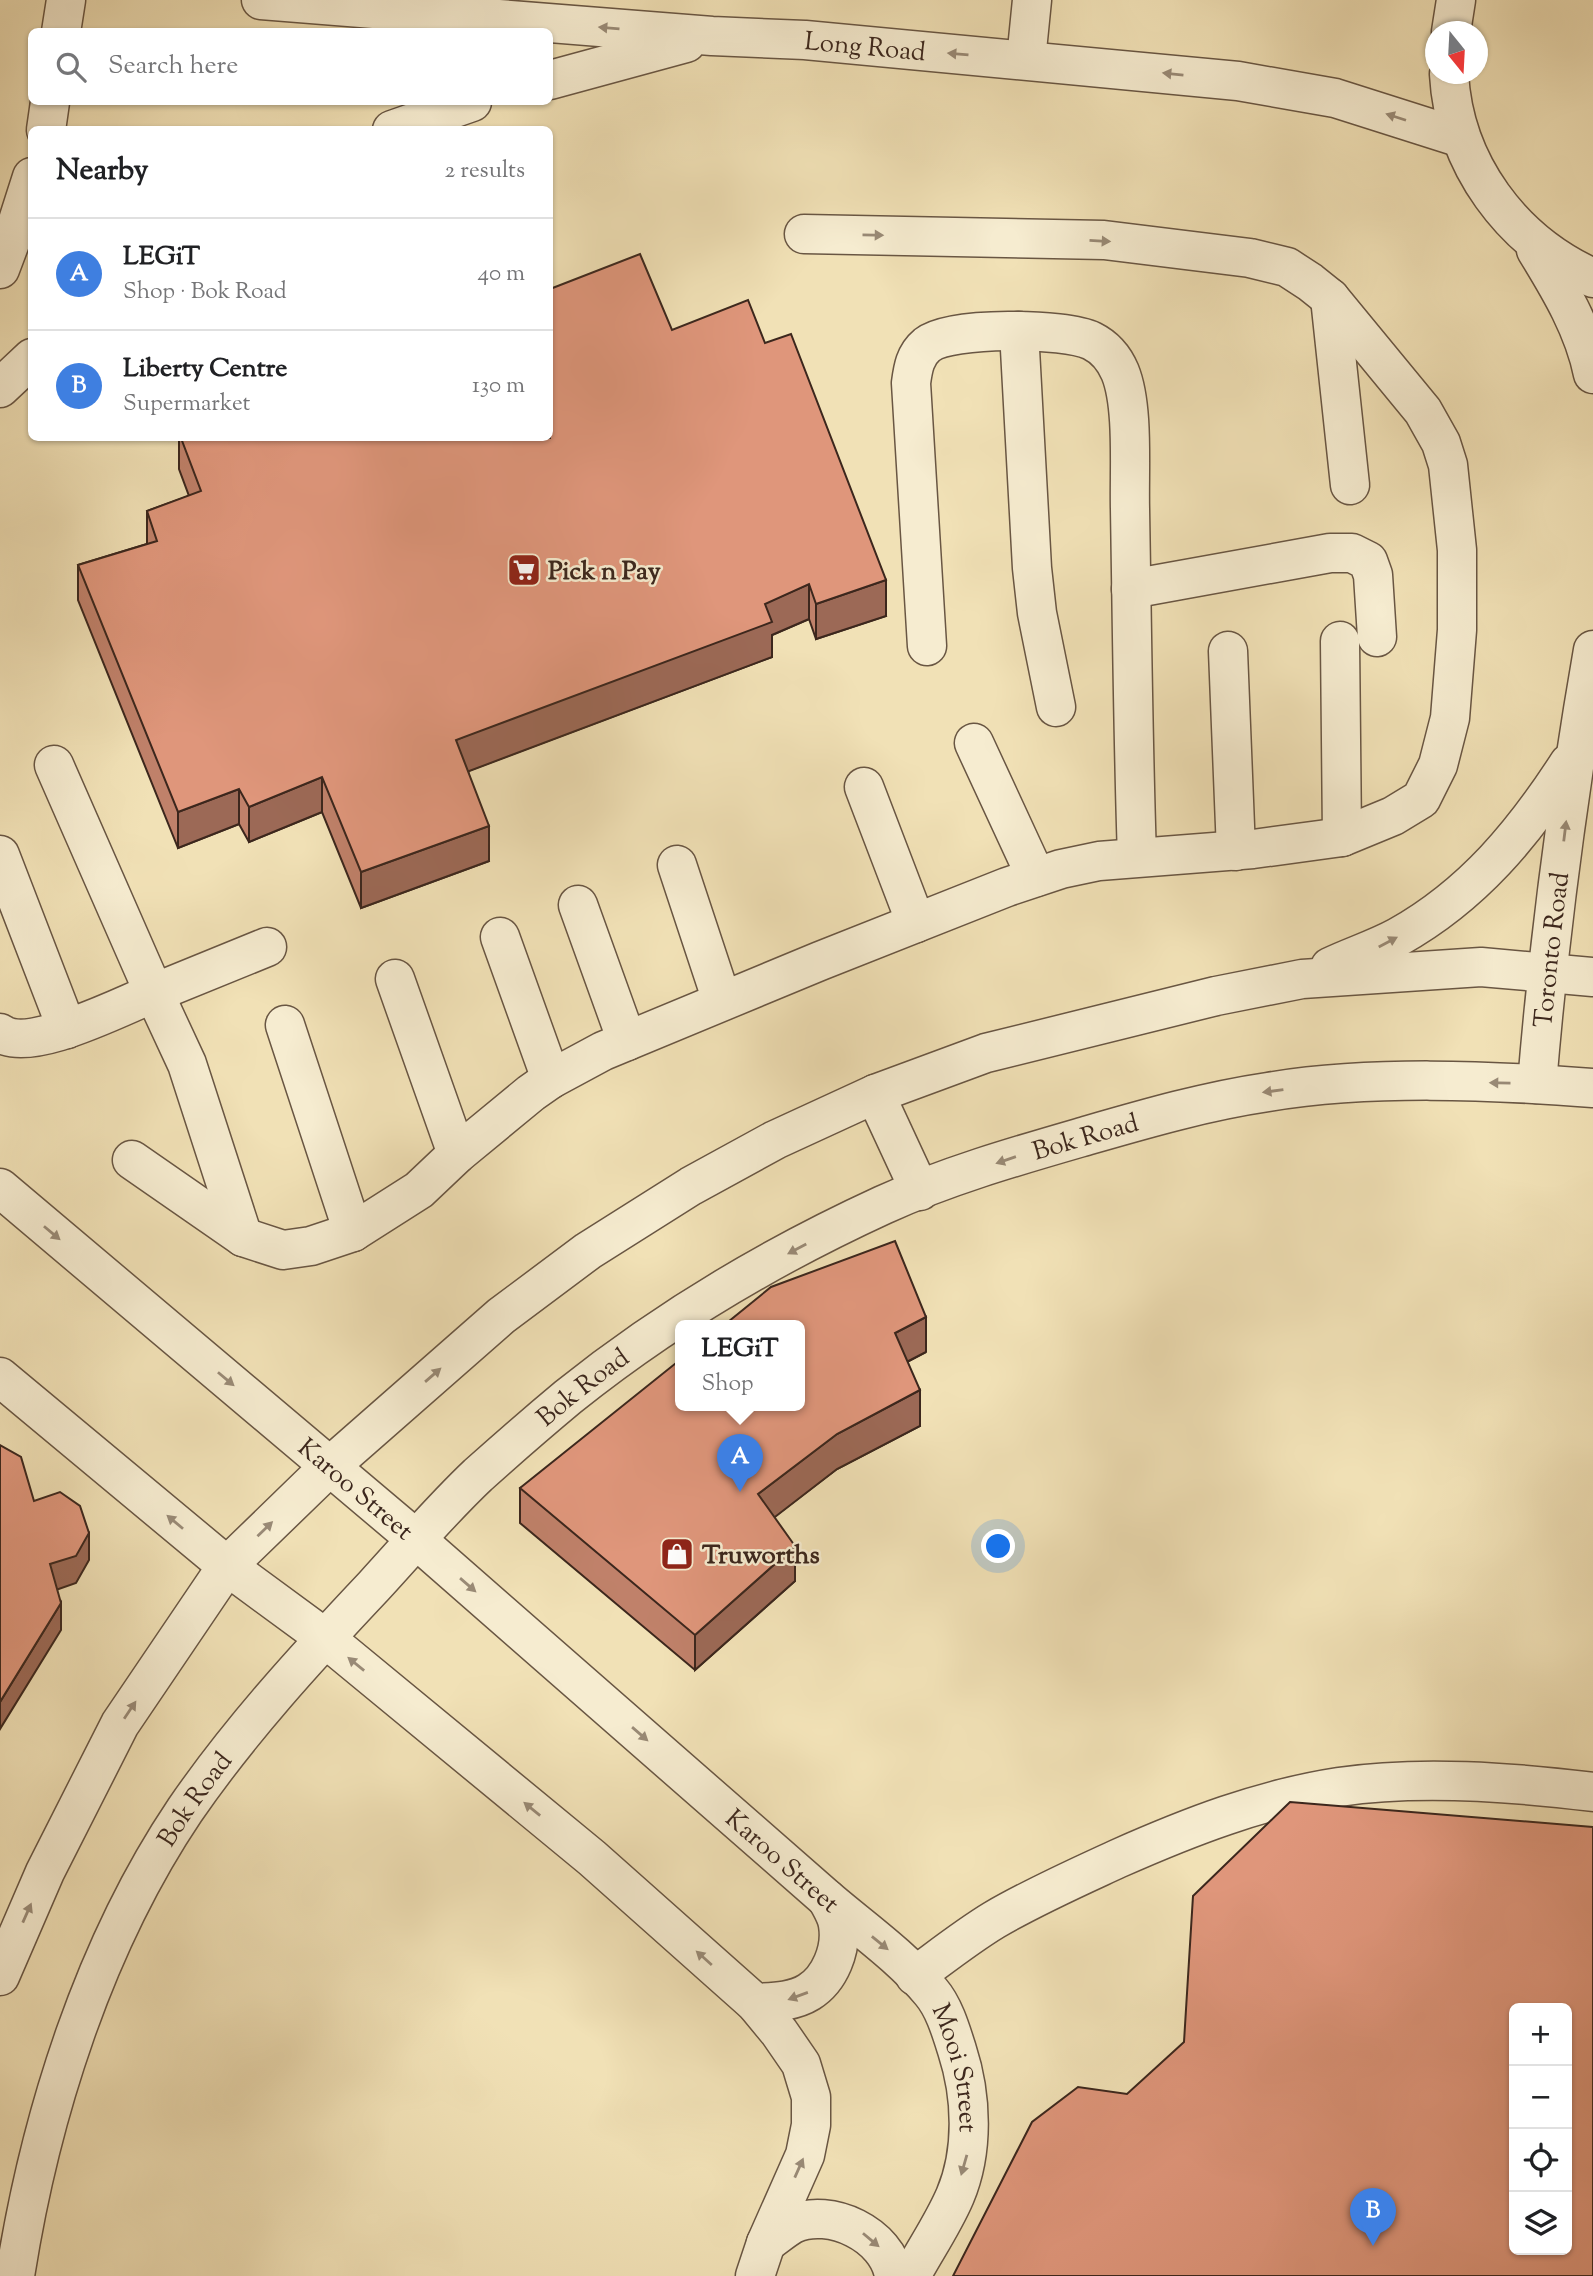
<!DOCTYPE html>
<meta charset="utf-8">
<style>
body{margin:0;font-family:"Sorts Mill Goudy",serif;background:#f2f2f2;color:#202124}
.controls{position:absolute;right:21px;bottom:21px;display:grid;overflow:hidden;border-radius:10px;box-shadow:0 2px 5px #0004}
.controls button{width:63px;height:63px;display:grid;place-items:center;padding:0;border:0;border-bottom:2px solid #e0e0e0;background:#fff;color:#202124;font:35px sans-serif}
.compass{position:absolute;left:1425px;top:21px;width:63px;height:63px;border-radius:50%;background:#fff;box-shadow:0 2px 5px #0004;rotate:162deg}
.you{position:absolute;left:999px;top:1547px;width:24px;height:24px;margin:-18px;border:5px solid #fff;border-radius:50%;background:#1a73e8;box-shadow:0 0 0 10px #1a73e833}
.badge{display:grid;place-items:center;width:46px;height:46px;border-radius:50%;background:#8f2418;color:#fff;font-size:23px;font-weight:700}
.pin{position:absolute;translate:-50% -58px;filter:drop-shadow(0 2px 4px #0008)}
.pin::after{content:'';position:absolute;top:37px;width:24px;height:21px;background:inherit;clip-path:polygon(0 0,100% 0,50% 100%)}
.popup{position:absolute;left:675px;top:1320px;width:130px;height:91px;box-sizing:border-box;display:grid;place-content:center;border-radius:10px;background:#fff;filter:drop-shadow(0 2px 5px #0005);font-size:23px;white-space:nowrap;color:#757577}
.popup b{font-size:26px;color:#202124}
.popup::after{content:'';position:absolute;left:50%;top:100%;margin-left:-14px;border:14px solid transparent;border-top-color:#fff}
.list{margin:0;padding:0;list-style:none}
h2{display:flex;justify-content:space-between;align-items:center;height:91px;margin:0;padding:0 28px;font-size:30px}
h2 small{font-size:23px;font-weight:400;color:#757577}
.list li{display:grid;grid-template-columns:46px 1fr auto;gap:21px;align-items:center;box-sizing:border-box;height:112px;padding:0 28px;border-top:2px solid #e0e0e0}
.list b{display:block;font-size:26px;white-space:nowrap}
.list p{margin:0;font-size:23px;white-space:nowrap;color:#757577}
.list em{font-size:23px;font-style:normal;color:#757577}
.icon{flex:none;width:38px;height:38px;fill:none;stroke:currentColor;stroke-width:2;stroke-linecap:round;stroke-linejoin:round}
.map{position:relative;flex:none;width:1593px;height:2276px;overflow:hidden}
.search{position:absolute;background:#fff;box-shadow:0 2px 5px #0004;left:28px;top:28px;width:525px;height:77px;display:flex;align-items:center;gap:18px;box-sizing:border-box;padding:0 24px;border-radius:10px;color:#757577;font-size:26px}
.panel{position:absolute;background:#fff;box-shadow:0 2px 5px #0004;left:28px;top:126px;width:525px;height:315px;border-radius:10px}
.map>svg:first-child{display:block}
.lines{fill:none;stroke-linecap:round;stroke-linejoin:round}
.minor-casing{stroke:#695643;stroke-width:41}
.minor{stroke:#f6ecd0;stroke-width:38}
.wall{fill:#c0816a;stroke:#3c271d;stroke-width:2}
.shaded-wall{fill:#9c6956;stroke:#3c271d;stroke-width:2}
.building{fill:#df967b;stroke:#3c271d;stroke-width:2;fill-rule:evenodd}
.oneway{fill:#998a76}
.labels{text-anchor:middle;stroke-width:5;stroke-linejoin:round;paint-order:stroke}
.street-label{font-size:26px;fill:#3c271d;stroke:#f6ecd0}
.poi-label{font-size:26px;font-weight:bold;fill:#3c271d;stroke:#f6ecd0;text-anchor:start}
</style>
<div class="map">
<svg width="1593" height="2276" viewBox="0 0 1593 2276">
<rect width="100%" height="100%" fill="#f1e1b6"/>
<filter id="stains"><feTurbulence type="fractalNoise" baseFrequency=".00286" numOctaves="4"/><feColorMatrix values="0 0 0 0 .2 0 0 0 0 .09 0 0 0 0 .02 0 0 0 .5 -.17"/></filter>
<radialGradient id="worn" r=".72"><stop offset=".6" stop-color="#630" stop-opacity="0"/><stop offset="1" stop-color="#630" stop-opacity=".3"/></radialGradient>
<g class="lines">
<defs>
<g id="minor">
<path id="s1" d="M261 0 712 36 805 40 1238 81 1335 98 1461 138"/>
<polyline points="61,32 66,0"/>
<polyline points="1451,32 1456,0"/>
<polyline points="1026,60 1032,0"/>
<path d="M1449 74C1454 164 1511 241 1593 278"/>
<polyline points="550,80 686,43"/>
<polyline points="46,130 50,102"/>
<polyline points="392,130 472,102"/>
<path d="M1536 250C1560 289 1584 329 1593 374"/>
<polyline points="0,269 17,224 32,177"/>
<polyline points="1330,298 1350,485"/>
<polyline points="1019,331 1032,568 1037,613 1056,707"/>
<polyline points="0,388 32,358"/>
<polyline points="1131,589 1330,553 1352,553 1368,561 1373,575 1377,637"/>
<polyline points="1340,641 1342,837"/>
<path d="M927 646 911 383C913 368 915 355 927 345 951 326 1065 328 1092 341 1106 348 1114 358 1120 372 1134 406 1129 470 1130 509 1132 625 1133 741 1137 857"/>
<polyline points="1228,651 1236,851"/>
<polyline points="974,743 1036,877"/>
<polyline points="54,765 154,993 267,947"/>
<polyline points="864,787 916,923"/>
<polyline points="0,855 67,1029"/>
<polyline points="677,865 722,1001"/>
<polyline points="578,905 627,1041"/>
<polyline points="500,937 551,1079"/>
<path d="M1330 967C1353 956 1376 949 1398 937 1473 895 1524 833 1569 763"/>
<polyline points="395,979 457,1154"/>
<polyline points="285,1025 353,1232"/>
<path d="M0 1033C30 1054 121 1006 154 993L187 1064 243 1237"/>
<path id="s2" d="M1537 1084C1549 938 1568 794 1593 650"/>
<polyline points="875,1094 920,1191"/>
<polyline points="132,1160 243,1237 283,1250 311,1246 353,1232 419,1190 457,1154 531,1093 551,1079 603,1051 820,961 1007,887 1061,869 1099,861 1253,849 1342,837 1393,816 1421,799 1438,765 1450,718 1457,630 1457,550 1448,465 1441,443 1423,411 1330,298 1310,282 1287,267 1250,258 1104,240 804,234"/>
<path id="s3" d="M0 1188 417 1540 827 1899C862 1929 901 1956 931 1992 944 2007 951 2031 957 2050 972 2096 974 2151 955 2196 943 2224 925 2250 911 2276"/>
<polyline points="0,1377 227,1566 325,1638 592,1858 755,2003 779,2032 801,2064 811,2097 811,2125 805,2155 766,2243 755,2276"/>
<polyline points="0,1976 45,1872 120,1724 227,1566 329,1467 501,1316 588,1251 691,1186 775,1140 875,1094 986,1053 1216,996 1302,979 1481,967 1593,977"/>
<path d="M915 1976C941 1957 966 1937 994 1920 1033 1897 1076 1878 1117 1859 1189 1827 1261 1799 1339 1787 1420 1775 1512 1782 1593 1792"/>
<path d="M755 2003C773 2002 793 2002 809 1992 830 1979 842 1949 838 1925 837 1916 831 1907 827 1899"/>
<path d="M766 2243C775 2237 784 2229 793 2224 830 2207 888 2235 894 2276"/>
<path id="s4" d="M15 2276C40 2116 94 1945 185 1810 240 1730 307 1657 374 1586 408 1549 441 1510 478 1475 507 1449 538 1422 568 1397 664 1320 772 1256 883 1205 949 1175 1020 1155 1089 1135 1148 1118 1207 1101 1268 1092 1372 1075 1488 1080 1593 1088"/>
</g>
</defs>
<!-- minor casing -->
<use href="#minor" class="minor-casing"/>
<!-- minor -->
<use href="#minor" class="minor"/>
</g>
<!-- wall -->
<g class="wall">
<polygon points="672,330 765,343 886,616 816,639 809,619 772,635 772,657 468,771 489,861 361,908 322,812 249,842 239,824 178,848 78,600 78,565 147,544 147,511 189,496 179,469 179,438 550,438"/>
<polygon points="926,1352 907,1362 920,1426 837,1469 774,1517 795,1581 695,1670 520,1523 520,1488"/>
</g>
<!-- shaded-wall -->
<g class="shaded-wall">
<polygon points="886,580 886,616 816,639 816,604"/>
<polygon points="809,584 809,619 772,635 772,657 456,776 456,740"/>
<polygon points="322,777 322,812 249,842 249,807"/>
<polygon points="239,789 239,824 178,848 178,812"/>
<polygon points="489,826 489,861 361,908 361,872"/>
<polygon points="926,1317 926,1352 895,1368 895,1333"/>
<polygon points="920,1390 920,1426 837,1469 758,1530 758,1494 837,1434"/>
<polygon points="89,1533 89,1560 76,1583 50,1592 50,1564"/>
<polygon points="795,1546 795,1581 695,1670 695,1635"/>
<polygon points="61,1603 61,1630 0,1729 0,1702"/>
</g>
<!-- building -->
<g class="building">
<polygon points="640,254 672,330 748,300 765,343 791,334 886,580 816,604 809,584 765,604 772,622 456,740 489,826 361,872 322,777 249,807 239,789 178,812 78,565 157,541 147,511 201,491 181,438 550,438 550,289"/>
<polygon points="895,1241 926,1317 895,1333 920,1390 837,1434 758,1494 795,1546 695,1635 520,1488 681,1359 681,1406 800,1406 800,1326 723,1326 771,1287"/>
<polygon points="0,1445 21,1457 34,1501 60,1492 80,1506 89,1533 76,1556 50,1564 61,1603 0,1702"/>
<path d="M1290 1802 1593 1827V2276H953L1032 2122 1078 2087 1127 2094 1184 2042 1193 1896ZM1514 2008H1567V2250H1514Z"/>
</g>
<!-- one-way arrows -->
<defs><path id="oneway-solid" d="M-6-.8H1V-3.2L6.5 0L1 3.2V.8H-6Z" transform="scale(1.75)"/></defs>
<g class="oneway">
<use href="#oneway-solid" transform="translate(609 28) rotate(-175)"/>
<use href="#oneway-solid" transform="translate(958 54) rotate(-175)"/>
<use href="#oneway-solid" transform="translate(1173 74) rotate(-174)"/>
<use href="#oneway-solid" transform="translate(1396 117) rotate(-162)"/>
<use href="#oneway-solid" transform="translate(873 235) rotate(1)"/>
<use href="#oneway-solid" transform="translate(1100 241) rotate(3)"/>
<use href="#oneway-solid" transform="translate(1565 831) rotate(-83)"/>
<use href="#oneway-solid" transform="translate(1388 942) rotate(-28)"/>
<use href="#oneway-solid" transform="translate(1500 1083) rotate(-179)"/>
<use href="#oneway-solid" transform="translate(1273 1091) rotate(172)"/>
<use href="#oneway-solid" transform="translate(1006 1160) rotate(161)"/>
<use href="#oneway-solid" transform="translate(52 1233) rotate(40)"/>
<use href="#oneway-solid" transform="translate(797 1249) rotate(152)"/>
<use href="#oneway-solid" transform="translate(433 1375) rotate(-41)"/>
<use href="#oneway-solid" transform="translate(226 1379) rotate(40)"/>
<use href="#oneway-solid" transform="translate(175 1522) rotate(-140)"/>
<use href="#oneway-solid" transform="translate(265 1529) rotate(-44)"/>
<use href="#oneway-solid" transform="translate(468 1585) rotate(41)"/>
<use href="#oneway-solid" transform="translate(356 1664) rotate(-141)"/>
<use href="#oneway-solid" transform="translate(130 1710) rotate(-56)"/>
<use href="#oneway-solid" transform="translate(640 1734) rotate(41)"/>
<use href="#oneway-solid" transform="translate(532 1809) rotate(-141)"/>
<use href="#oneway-solid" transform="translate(27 1913) rotate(-66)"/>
<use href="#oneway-solid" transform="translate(880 1943) rotate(39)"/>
<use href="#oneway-solid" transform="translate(704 1958) rotate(-138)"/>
<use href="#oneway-solid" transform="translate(798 1996) rotate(160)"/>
<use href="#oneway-solid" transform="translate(964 2165) rotate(106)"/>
<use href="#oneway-solid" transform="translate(799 2168) rotate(-66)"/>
<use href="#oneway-solid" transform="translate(871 2240) rotate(40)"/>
</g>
<!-- icons -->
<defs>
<symbol id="supermarket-square" viewBox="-11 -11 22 22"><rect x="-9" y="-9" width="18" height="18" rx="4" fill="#8f2418" stroke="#f6ecd0"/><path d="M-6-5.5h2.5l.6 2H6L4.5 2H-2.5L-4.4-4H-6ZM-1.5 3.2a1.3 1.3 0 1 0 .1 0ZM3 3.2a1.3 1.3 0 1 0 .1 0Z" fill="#fff"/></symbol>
<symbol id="shop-square" viewBox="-11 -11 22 22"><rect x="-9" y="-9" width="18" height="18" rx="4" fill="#8f2418" stroke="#f6ecd0"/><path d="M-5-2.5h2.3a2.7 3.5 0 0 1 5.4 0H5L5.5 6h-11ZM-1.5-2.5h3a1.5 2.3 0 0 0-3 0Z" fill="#fff"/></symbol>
</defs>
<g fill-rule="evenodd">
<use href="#supermarket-square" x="505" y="551" width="38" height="38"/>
<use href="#shop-square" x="658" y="1535" width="38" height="38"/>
</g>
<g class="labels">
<!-- street labels -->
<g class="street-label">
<text dy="9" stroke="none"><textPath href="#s1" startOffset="606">Long Road</textPath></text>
<text dy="9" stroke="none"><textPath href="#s2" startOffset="135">Toronto Road</textPath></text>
<text dy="9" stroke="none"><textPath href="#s4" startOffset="1648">Bok Road</textPath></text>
<text dy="9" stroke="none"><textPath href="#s4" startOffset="1082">Bok Road</textPath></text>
<text dy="9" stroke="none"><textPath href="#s3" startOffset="466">Karoo Street</textPath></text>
<text dy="9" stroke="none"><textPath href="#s4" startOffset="514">Bok Road</textPath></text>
<text dy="9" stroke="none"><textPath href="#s3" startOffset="1032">Karoo Street</textPath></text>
<text dy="9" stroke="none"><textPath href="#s3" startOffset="1312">Mooi Street</textPath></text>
</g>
<!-- poi labels -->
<g class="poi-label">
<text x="548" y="579">Pick n Pay</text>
<text x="702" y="1563">Truworths</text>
</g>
</g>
<rect width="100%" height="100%" filter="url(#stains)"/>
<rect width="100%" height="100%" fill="url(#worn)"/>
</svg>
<div class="controls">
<button>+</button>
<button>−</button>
<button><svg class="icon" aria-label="locate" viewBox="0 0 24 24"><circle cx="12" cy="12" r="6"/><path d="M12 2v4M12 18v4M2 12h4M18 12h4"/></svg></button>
<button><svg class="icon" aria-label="layers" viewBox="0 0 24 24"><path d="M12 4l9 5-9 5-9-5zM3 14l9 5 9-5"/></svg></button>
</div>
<svg class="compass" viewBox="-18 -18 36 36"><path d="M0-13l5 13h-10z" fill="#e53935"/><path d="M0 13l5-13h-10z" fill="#757577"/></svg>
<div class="you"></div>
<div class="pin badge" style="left:740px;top:1492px;background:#3f7fe0">A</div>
<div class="popup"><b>LEGiT</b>Shop</div>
<div class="pin badge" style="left:1373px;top:2246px;background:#3f7fe0">B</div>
<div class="search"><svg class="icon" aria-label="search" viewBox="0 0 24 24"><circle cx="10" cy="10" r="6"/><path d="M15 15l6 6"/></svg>Search here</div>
<section class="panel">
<h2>Nearby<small>2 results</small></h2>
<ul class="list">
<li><span class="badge" style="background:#3f7fe0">A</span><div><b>LEGiT</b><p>Shop · Bok Road</p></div><em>40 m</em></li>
<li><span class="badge" style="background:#3f7fe0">B</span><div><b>Liberty Centre</b><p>Supermarket</p></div><em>130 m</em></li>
</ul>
</section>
</div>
